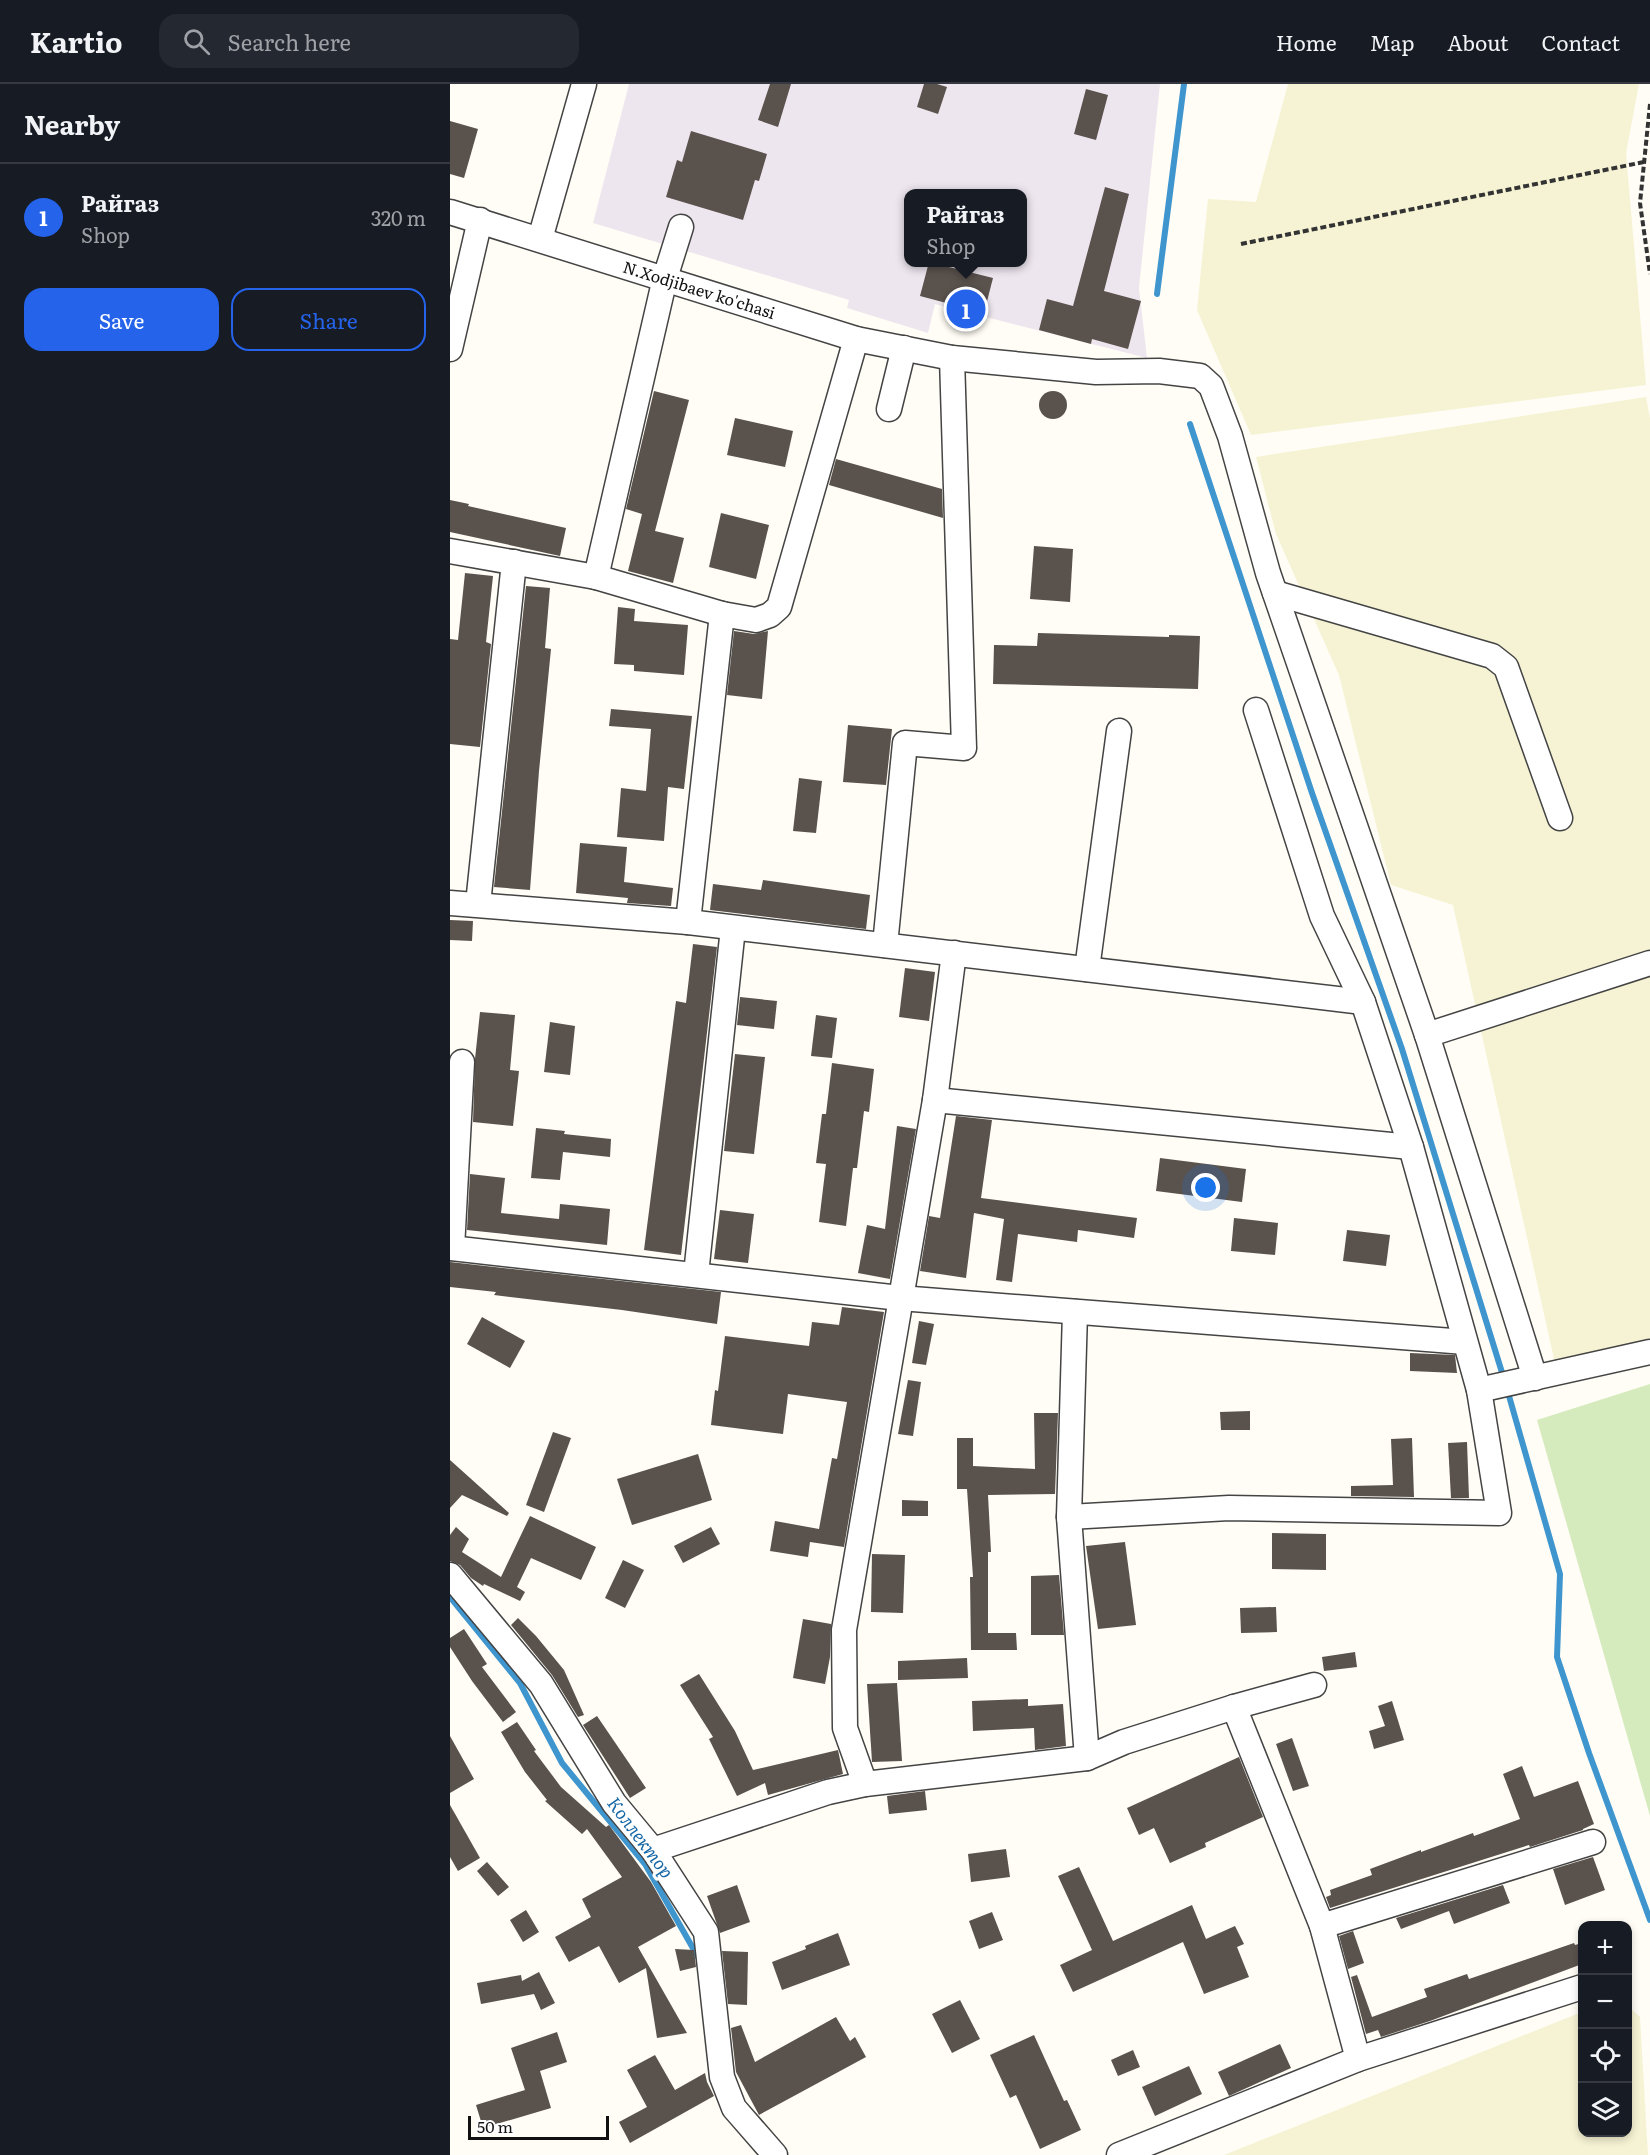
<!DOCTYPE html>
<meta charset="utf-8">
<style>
body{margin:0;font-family:Literata,serif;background:#242831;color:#f1f3f6}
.controls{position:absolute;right:18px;bottom:18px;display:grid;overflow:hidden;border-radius:12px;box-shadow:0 3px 9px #0003}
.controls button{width:54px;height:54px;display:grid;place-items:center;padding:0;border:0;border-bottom:2px solid #363941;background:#171b24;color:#f1f3f6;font:30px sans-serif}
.scale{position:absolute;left:18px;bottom:15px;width:141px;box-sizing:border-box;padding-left:6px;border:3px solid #111;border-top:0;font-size:16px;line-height:21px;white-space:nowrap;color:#111;-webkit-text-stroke:4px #fff;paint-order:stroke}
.you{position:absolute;left:756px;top:1104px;width:21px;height:21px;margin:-15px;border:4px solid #fff;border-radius:50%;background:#1a73e8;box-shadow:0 0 0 9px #1a73e833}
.badge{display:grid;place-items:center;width:39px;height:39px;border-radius:50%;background:#2563eb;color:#fff;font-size:20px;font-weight:700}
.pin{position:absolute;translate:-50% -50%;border:3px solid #fff;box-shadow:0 2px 6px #0006}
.popup{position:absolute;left:454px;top:105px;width:123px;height:78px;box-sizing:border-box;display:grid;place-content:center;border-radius:12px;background:#171b24;filter:drop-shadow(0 2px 4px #0005);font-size:20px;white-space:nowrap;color:#9ea1a6}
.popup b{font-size:22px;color:#f1f3f6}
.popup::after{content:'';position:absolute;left:50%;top:100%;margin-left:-12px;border:12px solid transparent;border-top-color:#171b24}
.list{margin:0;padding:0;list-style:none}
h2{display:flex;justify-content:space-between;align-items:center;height:78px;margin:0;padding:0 24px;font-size:26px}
h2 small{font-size:20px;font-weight:400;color:#9ea1a6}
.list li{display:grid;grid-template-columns:39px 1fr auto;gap:18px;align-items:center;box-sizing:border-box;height:108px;padding:0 24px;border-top:2px solid #363941}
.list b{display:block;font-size:22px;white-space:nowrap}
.list p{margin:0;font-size:20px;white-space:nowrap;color:#9ea1a6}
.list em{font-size:20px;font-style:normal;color:#9ea1a6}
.actions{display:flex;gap:12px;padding:18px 24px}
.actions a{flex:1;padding:14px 0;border:2px solid #2563eb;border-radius:18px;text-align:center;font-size:21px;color:#2563eb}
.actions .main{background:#2563eb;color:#fff}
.icon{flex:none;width:33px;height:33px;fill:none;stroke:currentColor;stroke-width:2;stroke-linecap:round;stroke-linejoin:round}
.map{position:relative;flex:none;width:1200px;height:2071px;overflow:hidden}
header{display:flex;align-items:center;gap:36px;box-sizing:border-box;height:84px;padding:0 30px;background:#171b24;border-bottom:2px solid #363941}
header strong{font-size:28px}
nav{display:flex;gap:33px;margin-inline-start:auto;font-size:21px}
.search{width:420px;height:54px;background:#242831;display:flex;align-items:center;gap:15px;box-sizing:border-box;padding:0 21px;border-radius:18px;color:#9ea1a6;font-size:22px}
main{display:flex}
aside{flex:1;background:#171b24}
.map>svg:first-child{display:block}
.industrial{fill:#eee6ef;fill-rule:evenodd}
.farmland{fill:#f6f3d4}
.green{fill:#d5ebbd}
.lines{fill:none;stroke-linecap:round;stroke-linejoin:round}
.stream{stroke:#3f96cf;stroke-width:6}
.building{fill:#5a524d}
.minor-casing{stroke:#444;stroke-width:27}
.path{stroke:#333;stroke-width:4;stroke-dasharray:6 3;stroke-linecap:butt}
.minor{stroke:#fff;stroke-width:24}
.labels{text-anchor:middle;stroke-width:6;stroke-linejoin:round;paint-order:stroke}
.street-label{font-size:16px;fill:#111;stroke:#fff}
.water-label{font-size:18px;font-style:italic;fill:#1768a6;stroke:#fff}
</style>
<header>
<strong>Kartio</strong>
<div class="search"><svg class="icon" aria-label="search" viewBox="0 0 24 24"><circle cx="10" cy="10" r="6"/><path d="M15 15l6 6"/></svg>Search here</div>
<nav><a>Home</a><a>Map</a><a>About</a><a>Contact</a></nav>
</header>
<main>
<aside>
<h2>Nearby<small></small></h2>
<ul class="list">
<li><span class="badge">1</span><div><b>Райгаз</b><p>Shop</p></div><em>320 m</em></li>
</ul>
<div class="actions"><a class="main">Save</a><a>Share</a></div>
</aside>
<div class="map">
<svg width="1200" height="2071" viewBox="0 0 1200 2071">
<rect width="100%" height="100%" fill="#fffdf5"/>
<!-- industrial -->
<path class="industrial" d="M179 0H710L689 204 697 274 485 220 478 249 397 224 399 216 143 139ZM459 110H573V178H459Z"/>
<!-- farmland -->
<g class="farmland">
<polygon points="838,0 1189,0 1176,69 1196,301 801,351 747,226 758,115 806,118"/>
<polygon points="1196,313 1200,334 1200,1260 1106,1284 1003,821 941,801 889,591 826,450 806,373"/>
<polygon points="1178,1922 1190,1933 1198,2071 774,2071 1132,1928 1132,2048 1178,2048"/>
</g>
<!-- green -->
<polygon class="green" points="1200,1300 1200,1732 1087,1336"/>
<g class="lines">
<!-- stream -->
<g class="stream">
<polyline points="707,210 734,0"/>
<polyline points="740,340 862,709 952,965 1054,1295"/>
<polyline points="1057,1305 1110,1490 1107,1573 1139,1669 1200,1836"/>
<polyline points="0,1513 70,1599 112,1679 195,1780 248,1873"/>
</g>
</g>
<!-- building -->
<g class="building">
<polygon points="320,0 341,0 328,43 308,36"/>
<polygon points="474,0 487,0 497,3 488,30 467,23"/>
<polygon points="636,5 658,11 646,56 624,50"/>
<polygon points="0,37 28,45 14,94 0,90"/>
<polygon points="241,47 317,70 309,97 305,96 293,136 216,113 227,76 232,78"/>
<polygon points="655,103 679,110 654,207 691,217 678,265 642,255 641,260 589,246 597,215 623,222"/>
<polygon points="479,178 543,194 534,229 470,212"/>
<circle cx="603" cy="321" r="14"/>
<polygon points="204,307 239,316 205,447 234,454 223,499 178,487 192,430 176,425"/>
<polygon points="285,334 343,347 335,383 277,371"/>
<polygon points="386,375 492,405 493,434 379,401"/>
<polygon points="0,416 19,420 18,422 116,444 110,472 0,448"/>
<polygon points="271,429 319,441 306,495 259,483"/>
<polygon points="584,462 623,465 620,518 580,515"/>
<polygon points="15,489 43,492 36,558 41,560 30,663 0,660 0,555 8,556"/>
<polygon points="76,502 100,504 95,564 101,565 89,687 80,806 44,803"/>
<polygon points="168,523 185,525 184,537 238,541 234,591 184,587 184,581 164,580"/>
<polygon points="284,547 304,550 318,547 312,615 277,611"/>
<polygon points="588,549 719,553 719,551 750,552 748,605 543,600 544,561 587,562"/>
<polygon points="161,625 242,632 234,705 218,703 214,757 167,753 171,704 196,707 201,645 159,642"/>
<polygon points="398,641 442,645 436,701 393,698"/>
<polygon points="349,694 372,697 366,749 343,747"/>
<polygon points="130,759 177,763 174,798 223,804 221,822 177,819 178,814 126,809"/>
<polygon points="313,796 420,811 416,845 260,826 263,800 311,806"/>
<polygon points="0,836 23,837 22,857 0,856"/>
<polygon points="243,860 267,863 231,1171 194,1166 226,917 236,919"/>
<polygon points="455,884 485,888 479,937 449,933"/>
<polygon points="290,913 327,917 324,945 287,941"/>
<polygon points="30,928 65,931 60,986 69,987 63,1042 23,1038 25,975"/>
<polygon points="366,931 387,934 382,974 361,972"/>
<polygon points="100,938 125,942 120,991 94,988"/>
<polygon points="285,970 315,973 304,1070 274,1067"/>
<polygon points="382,979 424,985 419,1028 414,1027 407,1084 403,1084 396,1142 369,1138 376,1080 366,1079 372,1030 376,1030"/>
<polygon points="506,1032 542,1036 531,1114 687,1134 684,1154 628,1146 627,1158 568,1150 562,1198 546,1196 554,1135 524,1129 516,1194 470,1187 479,1132 490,1134"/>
<polygon points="447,1042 466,1045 440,1195 408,1189 417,1141 435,1145"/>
<polygon points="86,1044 115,1047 114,1050 161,1055 160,1073 113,1068 110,1096 81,1094"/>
<polygon points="710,1074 796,1085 792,1118 706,1107"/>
<polygon points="20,1090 55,1094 51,1129 109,1135 110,1120 160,1125 157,1161 17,1146"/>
<polygon points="270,1126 304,1130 298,1179 264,1175"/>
<polygon points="784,1134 828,1139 825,1171 781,1167"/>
<polygon points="897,1146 940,1151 936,1182 893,1177"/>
<polygon points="0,1178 271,1208 267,1240 172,1226 44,1211 46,1208 0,1203"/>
<polygon points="392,1223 434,1228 394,1463 360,1458 358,1473 320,1467 325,1437 369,1445 382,1374 387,1375 397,1318 338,1310 333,1350 261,1341 265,1306 268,1307 275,1252 359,1262 362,1238 389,1241"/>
<polygon points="32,1233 75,1257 60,1284 17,1260"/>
<polygon points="469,1237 484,1240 476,1281 462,1279"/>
<polygon points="960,1269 1005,1271 1007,1289 960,1287"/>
<polygon points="458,1296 471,1298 463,1352 448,1350"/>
<polygon points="800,1327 800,1346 771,1346 770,1328"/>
<polygon points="584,1329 608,1329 605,1410 538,1411 541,1468 538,1468 538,1549 566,1549 567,1566 521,1566 520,1493 523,1493 517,1405 507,1405 507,1354 523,1354 523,1382 585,1385"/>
<polygon points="103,1348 121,1354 94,1428 76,1421"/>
<polygon points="962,1354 964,1413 901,1412 901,1402 943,1401 941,1355"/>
<polygon points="1017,1358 1019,1414 1001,1414 998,1359"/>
<polygon points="248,1370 262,1416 182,1441 167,1395"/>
<polygon points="0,1376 59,1429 57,1432 12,1411 0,1424"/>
<polygon points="452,1416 478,1417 478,1432 452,1432"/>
<polygon points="80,1432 146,1463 131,1496 81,1474 67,1503 75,1508 70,1517 34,1500 33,1502 21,1494 10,1481 0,1477 0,1451 6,1443 19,1455 12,1468 51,1493"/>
<polygon points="261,1443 270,1460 233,1479 224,1462"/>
<polygon points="822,1449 876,1450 876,1486 822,1485"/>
<polygon points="675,1458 686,1541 648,1545 636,1462"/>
<polygon points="422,1470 455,1471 453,1529 421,1528"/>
<polygon points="173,1476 194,1486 175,1524 155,1514"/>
<polygon points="609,1491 614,1551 581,1551 581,1492"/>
<polygon points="826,1523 827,1548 791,1549 790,1524"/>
<polygon points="68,1534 86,1552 114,1586 134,1631 128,1633 102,1591 61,1541"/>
<polygon points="353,1535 381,1540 380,1573 375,1600 343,1594"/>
<polygon points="14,1545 37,1580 32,1583 66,1628 53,1638 22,1597 0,1563 0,1554"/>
<polygon points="905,1568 907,1583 874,1587 872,1573"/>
<polygon points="517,1574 518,1594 448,1596 448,1577"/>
<polygon points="249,1590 285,1647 303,1686 388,1666 393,1690 318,1711 315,1699 287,1712 259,1655 263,1653 230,1601"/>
<polygon points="447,1599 452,1677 422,1678 417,1600"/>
<polygon points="578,1615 578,1622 613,1620 616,1662 585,1666 584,1644 523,1647 522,1617"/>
<polygon points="942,1617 954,1656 924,1665 919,1647 935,1642 928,1622"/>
<polygon points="147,1632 196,1704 180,1714 133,1641"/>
<polygon points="67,1638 86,1666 84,1667 111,1703 156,1743 159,1741 201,1798 226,1842 188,1863 237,1949 207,1954 196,1884 169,1899 149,1862 119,1878 105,1853 141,1833 132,1815 172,1793 137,1745 132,1750 95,1717 97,1716 75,1688 51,1648"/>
<polygon points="0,1652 24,1695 0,1709"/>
<polygon points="842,1654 859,1702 843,1707 826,1660"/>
<polygon points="789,1673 813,1733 755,1759 756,1763 720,1779 704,1744 689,1751 677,1724"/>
<polygon points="1072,1682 1084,1713 1128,1697 1144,1740 1133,1745 1133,1746 1080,1763 1079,1761 880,1824 876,1813 881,1811 880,1806 922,1791 920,1785 971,1766 971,1768 1023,1749 1024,1752 1070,1735 1053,1690"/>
<polygon points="475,1707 477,1726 439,1730 437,1712"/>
<polygon points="0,1721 30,1774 8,1787 0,1773"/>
<polygon points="556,1765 560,1793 521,1798 518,1770"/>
<polygon points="1143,1773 1155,1806 1115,1821 1103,1785"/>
<polygon points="37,1778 59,1803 48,1812 27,1787"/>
<polygon points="629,1783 663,1857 742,1821 756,1855 785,1842 794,1860 787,1863 799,1893 754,1910 733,1858 623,1908 610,1881 642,1866 608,1792"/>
<polygon points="287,1801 300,1838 270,1849 257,1812"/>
<polygon points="1053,1801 1060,1819 1004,1840 999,1827 951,1845 946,1834"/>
<polygon points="76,1826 89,1848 73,1858 60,1836"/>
<polygon points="542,1828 553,1856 529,1865 519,1837"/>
<polygon points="903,1847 914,1879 898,1885 889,1852"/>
<polygon points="388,1849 400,1881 332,1906 322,1878 356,1865 355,1862"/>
<polygon points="1124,1859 1125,1861 1132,1859 1132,1880 980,1937 931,1953 928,1946 916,1950 901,1893 907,1891 922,1933 977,1913 974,1905 1017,1890 1019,1895"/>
<polygon points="225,1865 244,1866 246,1883 230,1887"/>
<polygon points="272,1867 298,1868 297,1921 278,1920"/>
<polygon points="89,1888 105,1919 91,1926 84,1910 31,1920 27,1899 71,1891 72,1897"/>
<polygon points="510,1916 530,1955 502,1969 482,1930"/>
<polygon points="386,1933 400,1957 405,1953 416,1973 309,2031 286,1988 281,1944 291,1941 305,1978"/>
<polygon points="107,1948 117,1978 90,1987 101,2024 33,2044 26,2021 75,2006 61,1964"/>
<polygon points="584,1951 614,2017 617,2016 631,2046 590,2065 566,2011 560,2014 540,1971"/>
<polygon points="830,1960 841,1984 779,2012 768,1988"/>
<polygon points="683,1966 690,1983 668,1992 661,1976"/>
<polygon points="205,1971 225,2006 255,1989 257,1998 264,2012 180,2059 169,2038 197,2023 177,1986"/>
<polygon points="739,1982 752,2010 705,2032 692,2003"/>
</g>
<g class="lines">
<defs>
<g id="minor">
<path id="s1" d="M0 128 406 255 502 274 646 288 709 287 750 292 761 302 780 352 818 489 977 951 1085 1294"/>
<polyline points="90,155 134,0"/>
<polyline points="0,265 30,136"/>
<polyline points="439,325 454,264"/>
<polyline points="0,467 146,493 272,530 306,536 320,531 329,523 406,255"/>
<polyline points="146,493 215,194 231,143"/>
<polyline points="825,509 1042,572 1056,583 1110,734"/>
<polyline points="0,819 238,838 913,918"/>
<polyline points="28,820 64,478"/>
<polyline points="238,838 272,530"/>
<polyline points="435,861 455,659 514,664 502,274"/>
<polyline points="637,885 669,647"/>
<polyline points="977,951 1200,879"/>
<polyline points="485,1016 961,1063"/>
<polyline points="0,1164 450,1214 1015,1258"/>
<polyline points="2,1164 12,978"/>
<polyline points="246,1190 283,844"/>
<polyline points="625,1228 619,1433 637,1674"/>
<polyline points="1029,1306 1200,1268"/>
<polyline points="619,1433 779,1424 1049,1429 1029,1306 961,1063 913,918 872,832 806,626"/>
<polyline points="0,1491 91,1600 164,1719 203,1766 256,1848 272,1993 284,2024 325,2071"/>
<polyline points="784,1623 872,1842 908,1975"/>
<polyline points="415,1700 395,1644 394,1546 485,1016 504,869"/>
<polyline points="203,1766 378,1708 415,1700 637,1674 674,1658 784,1623 864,1601"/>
<polyline points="872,1842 1143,1758"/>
<polyline points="669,2071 908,1975 1132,1903"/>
</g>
</defs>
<!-- minor casing -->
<use href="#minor" class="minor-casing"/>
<!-- path -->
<g class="path">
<polyline points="1200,20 1190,119 1200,190"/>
<polyline points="791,160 1194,78"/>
</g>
<!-- minor -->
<use href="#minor" class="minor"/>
</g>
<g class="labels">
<!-- street labels -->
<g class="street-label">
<text dy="6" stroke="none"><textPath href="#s1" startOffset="261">N.Xodjibaev ko'chasi</textPath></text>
</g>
<!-- water labels -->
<g class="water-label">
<text transform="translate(190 1754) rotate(53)" y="6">Коллектор</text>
</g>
</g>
</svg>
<div class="controls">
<button>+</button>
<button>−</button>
<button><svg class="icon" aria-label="locate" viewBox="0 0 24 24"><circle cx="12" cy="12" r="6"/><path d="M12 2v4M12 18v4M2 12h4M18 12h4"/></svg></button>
<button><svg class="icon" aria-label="layers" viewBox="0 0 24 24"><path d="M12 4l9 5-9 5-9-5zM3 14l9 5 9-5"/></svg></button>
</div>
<div class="scale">50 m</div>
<div class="you"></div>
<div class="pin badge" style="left:516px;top:225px">1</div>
<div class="popup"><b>Райгаз</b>Shop</div>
</div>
</main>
